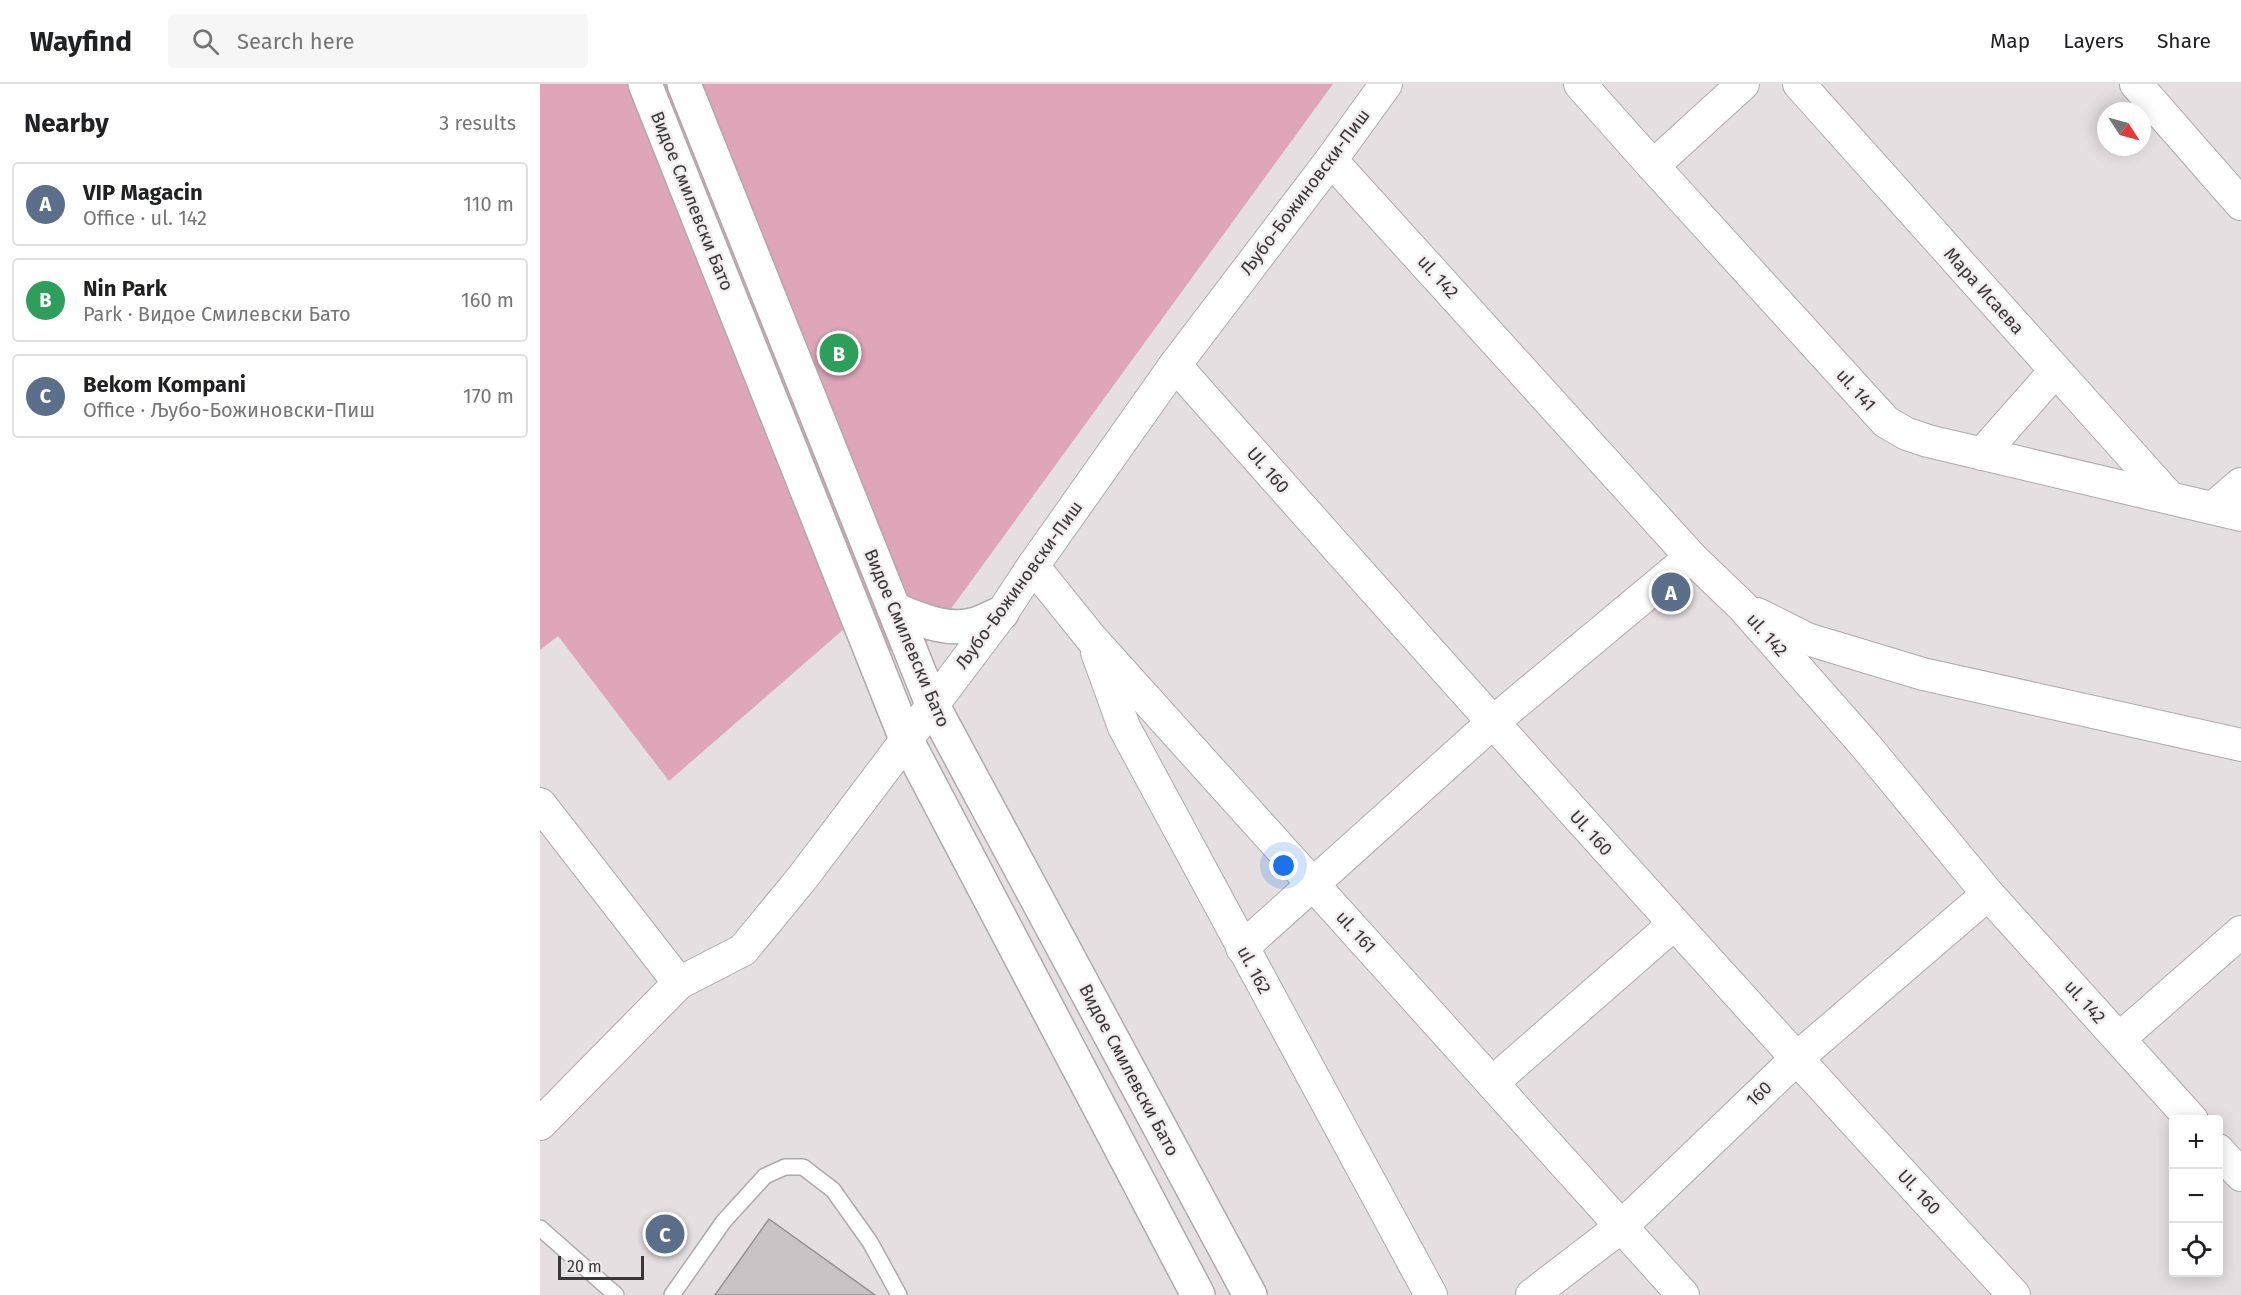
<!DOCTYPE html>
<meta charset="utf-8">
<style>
body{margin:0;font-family:"Fira Sans",sans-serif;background:#f6f6f6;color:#202124}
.controls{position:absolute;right:18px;bottom:18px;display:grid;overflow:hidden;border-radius:6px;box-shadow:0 3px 15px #0003}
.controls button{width:54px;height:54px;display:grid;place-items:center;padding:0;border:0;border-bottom:2px solid #e0e0e0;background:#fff;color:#202124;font:30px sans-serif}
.compass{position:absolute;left:1557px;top:18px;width:54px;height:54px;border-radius:50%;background:#fff;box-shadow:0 3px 15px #0003;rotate:126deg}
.scale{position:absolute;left:18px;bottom:15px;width:86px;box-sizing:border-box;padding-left:6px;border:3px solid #393737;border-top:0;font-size:16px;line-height:21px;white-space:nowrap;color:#393737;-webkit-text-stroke:4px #f3ecee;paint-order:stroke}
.you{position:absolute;left:744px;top:782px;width:21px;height:21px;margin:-15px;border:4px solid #fff;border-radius:50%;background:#1a73e8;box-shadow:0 0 0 9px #1a73e833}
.badge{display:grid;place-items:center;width:39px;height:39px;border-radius:50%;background:#1a73e8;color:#fff;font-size:20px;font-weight:700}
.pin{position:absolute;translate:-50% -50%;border:3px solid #fff;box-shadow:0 2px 6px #0006}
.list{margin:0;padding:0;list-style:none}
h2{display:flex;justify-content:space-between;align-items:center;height:78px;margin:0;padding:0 24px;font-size:26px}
h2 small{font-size:20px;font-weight:400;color:#757577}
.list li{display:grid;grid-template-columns:39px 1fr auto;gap:18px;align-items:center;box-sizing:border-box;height:84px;margin:0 12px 12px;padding:0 12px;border:2px solid #e0e0e0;border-radius:6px}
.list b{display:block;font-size:22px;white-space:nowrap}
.list p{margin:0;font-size:20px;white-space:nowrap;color:#757577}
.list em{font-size:20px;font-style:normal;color:#757577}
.icon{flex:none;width:33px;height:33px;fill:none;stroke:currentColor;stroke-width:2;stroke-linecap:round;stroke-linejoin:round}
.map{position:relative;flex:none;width:1701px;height:1211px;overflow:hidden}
header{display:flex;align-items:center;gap:36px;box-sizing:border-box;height:84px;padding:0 30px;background:#fff;border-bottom:2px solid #e0e0e0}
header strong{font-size:28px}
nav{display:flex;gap:33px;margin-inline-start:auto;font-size:21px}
.search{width:420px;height:54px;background:#f6f6f6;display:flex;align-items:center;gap:15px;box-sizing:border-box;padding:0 21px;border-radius:6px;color:#757577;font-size:22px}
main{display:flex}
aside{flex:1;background:#fff}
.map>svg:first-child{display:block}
.green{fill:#dfa6b9}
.building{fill:#cac3c5;stroke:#969092;stroke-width:1.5}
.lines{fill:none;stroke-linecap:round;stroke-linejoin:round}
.lane-casing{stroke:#b0a9ab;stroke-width:18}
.street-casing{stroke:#b0a9ab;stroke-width:34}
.secondary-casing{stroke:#b0a9ab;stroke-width:36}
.lane{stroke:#fff;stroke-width:15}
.street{stroke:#fff;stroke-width:32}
.secondary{stroke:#fff;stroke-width:33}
.labels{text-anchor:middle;stroke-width:4.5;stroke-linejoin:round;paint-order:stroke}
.street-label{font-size:18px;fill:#393737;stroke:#f3ecee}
</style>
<header>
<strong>Wayfind</strong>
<div class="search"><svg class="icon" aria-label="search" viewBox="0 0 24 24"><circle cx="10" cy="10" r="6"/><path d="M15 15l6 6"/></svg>Search here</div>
<nav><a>Map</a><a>Layers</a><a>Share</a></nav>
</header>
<main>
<aside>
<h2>Nearby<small>3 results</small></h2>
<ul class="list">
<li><span class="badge" style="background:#5c6f8a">A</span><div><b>VIP Magacin</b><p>Office · ul. 142</p></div><em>110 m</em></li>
<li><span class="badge" style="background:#2e9e5b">B</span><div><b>Nin Park</b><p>Park · Видое Смилевски Бато</p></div><em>160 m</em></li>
<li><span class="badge" style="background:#5c6f8a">C</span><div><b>Bekom Kompani</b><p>Office · Љубо-Божиновски-Пиш</p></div><em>170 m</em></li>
</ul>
</aside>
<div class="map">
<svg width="1701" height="1211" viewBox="0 0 1701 1211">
<rect width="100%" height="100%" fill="#e6dfe1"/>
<!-- green -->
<polygon class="green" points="0,0 793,0 370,581 312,538 129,697 18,552 0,566"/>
<!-- building -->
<polygon class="building" points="229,1135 335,1211 175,1211"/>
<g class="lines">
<defs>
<g id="lane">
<polyline points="0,1144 76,1211"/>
<polyline points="132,1211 184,1137 225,1092 245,1083 263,1083 293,1106 330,1158 359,1211"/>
</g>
<g id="street">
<polyline points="1040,0 1113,82 1346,338 1367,350 1388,357 1701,431"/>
<polyline points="1259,0 1629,413"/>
<polyline points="1596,0 1701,120"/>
<polyline points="791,76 1151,473 1202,522 1325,661 1448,810 1652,1036"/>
<polyline points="1113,82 1203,0"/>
<path d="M635 281C912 594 1190 904 1474 1211"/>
<polyline points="1442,370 1515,287"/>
<polyline points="1673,424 1701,400"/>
<polyline points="493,482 551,554 1143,1211"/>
<polyline points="1217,530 1267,555 1383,590 1701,661"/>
<polyline points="557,568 584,643 891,1211"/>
<polyline points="0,720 139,899"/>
<polyline points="702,864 952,639 1151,473"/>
<polyline points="1579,955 1701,848"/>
<polyline points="952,999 1134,840"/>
<polyline points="0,1040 139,899 203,866 263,793 462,529 493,482 635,281 791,76 846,0"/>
<polyline points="1678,1066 1701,1091"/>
<polyline points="992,1211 1082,1142 1256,975 1448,810"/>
</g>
<g id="secondary">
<polyline points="105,0 366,655 658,1211"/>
<polyline points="144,0 392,620 710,1211"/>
<path d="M354 525C379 535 408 549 436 540 445 537 454 532 462 529"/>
</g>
</defs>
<!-- lane casing -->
<use href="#lane" class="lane-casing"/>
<!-- street casing -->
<use href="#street" class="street-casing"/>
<!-- secondary casing -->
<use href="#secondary" class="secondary-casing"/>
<!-- lane -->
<use href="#lane" class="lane"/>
<!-- street -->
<use href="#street" class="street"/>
<!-- secondary -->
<use href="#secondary" class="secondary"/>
</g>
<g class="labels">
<!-- street labels -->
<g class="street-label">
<text transform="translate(765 108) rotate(-53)" y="6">Љубо-Божиновски-Пиш</text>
<text transform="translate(152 117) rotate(68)" y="6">Видое Смилевски Бато</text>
<text transform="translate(898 193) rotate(48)" y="6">ul. 142</text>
<text transform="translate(1444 207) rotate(48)" y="6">Мара Исаева</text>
<text transform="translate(1316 306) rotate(48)" y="6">ul. 141</text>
<text transform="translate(728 386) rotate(49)" y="6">Ul. 160</text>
<text transform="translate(479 501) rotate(-54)" y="6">Љубо-Божиновски-Пиш</text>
<text transform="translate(1227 551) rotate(48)" y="6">ul. 142</text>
<text transform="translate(367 554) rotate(67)" y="6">Видое Смилевски Бато</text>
<text transform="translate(1051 749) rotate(48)" y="6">Ul. 160</text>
<text transform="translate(816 848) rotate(48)" y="6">ul. 161</text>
<text transform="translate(714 886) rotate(62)" y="6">ul. 162</text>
<text transform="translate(1545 918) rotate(48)" y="6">ul. 142</text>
<text transform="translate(589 986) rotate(62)" y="6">Видое Смилевски Бато</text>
<text transform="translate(1219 1010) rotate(-44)" y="6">160</text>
<text transform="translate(1379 1108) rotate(47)" y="6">Ul. 160</text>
</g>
</g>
</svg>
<div class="controls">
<button>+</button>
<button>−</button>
<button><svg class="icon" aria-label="locate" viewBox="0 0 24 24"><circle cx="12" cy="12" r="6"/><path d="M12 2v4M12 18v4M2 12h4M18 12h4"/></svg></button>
</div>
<svg class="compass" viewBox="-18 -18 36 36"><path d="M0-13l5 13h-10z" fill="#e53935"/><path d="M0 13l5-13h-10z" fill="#757577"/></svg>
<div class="scale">20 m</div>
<div class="you"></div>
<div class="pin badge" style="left:1131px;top:508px;background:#5c6f8a">A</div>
<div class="pin badge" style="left:299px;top:269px;background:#2e9e5b">B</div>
<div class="pin badge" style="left:125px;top:1150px;background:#5c6f8a">C</div>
</div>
</main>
